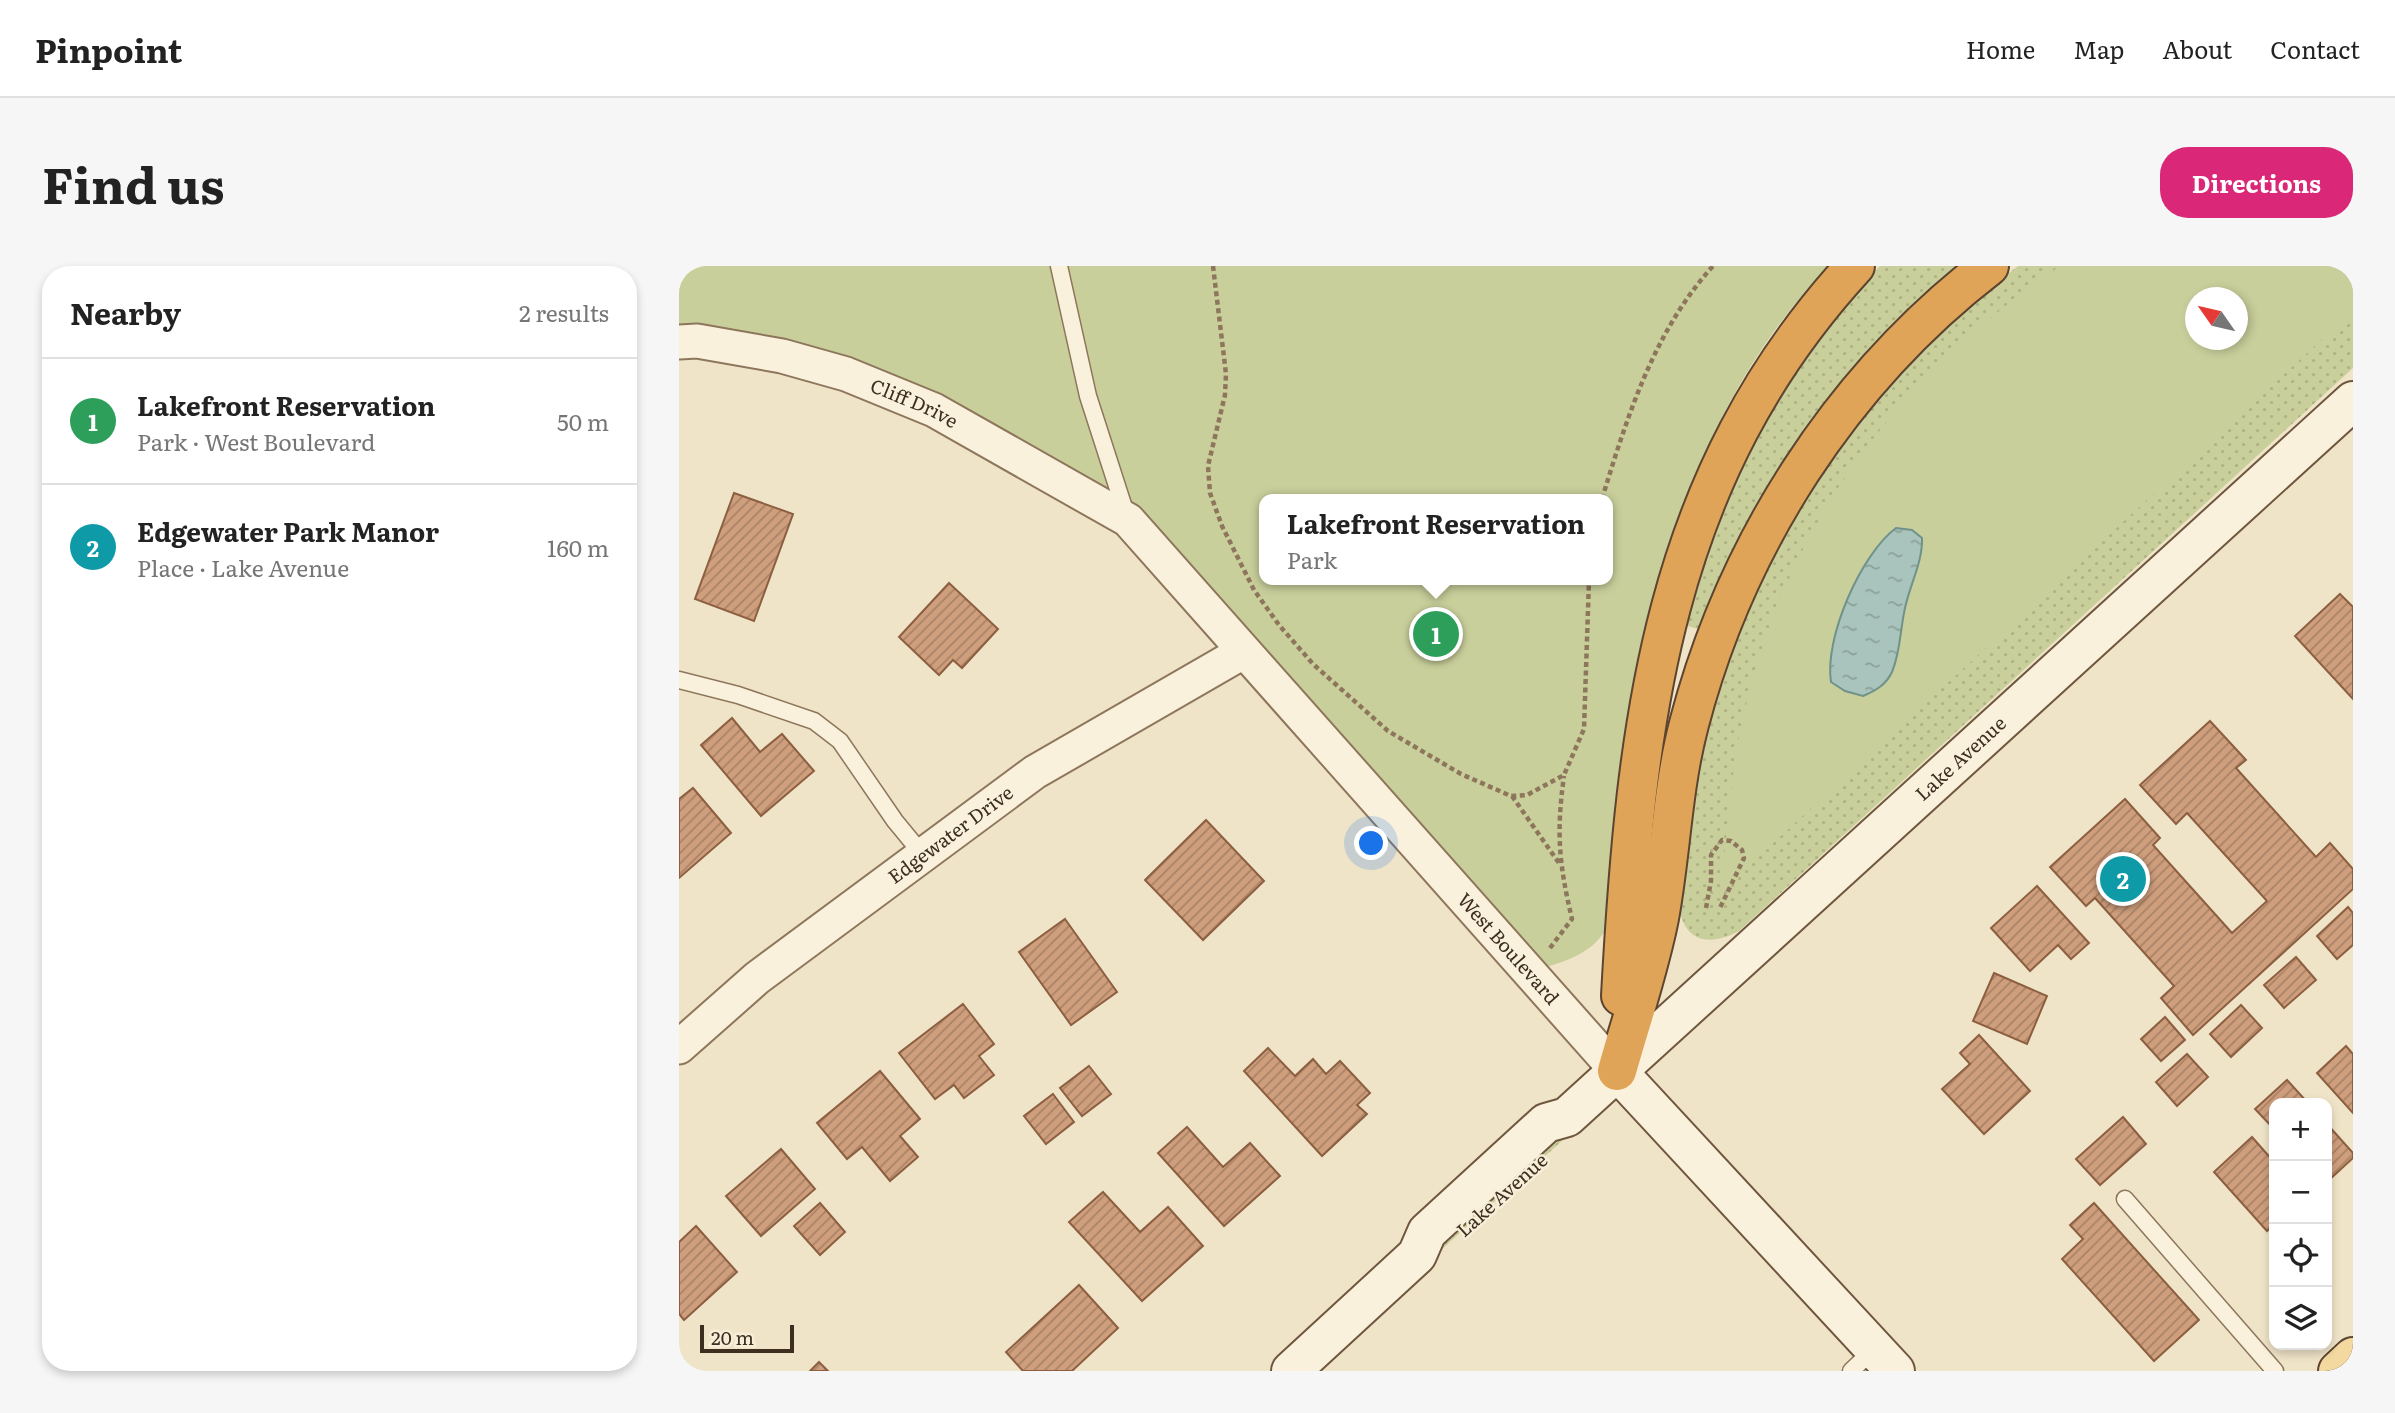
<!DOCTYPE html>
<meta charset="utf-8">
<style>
body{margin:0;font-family:Literata,serif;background:#f6f6f6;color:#222}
.controls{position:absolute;right:21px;bottom:21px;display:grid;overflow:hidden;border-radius:14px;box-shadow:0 4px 10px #0003}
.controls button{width:63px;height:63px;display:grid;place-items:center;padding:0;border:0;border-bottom:2px solid #e0e0e0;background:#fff;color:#222;font:35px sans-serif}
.compass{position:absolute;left:1506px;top:21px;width:63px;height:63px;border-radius:50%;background:#fff;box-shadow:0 4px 10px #0003;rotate:304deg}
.scale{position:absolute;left:21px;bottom:18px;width:94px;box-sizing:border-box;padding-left:7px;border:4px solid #3d2e20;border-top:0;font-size:19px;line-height:24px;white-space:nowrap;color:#3d2e20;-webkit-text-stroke:5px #f7eed8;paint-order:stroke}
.you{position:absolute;left:693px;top:578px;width:24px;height:24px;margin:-18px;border:5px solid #fff;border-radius:50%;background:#1a73e8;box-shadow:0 0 0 10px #1a73e833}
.badge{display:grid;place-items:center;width:46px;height:46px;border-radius:50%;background:#db2777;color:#fff;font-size:23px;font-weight:700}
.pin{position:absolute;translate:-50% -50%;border:4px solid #fff;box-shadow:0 2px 7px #0006}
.popup{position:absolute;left:580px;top:228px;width:354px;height:91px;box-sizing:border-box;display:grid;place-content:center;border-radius:14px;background:#fff;filter:drop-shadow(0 2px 5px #0005);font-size:23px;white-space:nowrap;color:#767676}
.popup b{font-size:26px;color:#222}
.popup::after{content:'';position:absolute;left:50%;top:100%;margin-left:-14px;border:14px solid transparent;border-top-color:#fff}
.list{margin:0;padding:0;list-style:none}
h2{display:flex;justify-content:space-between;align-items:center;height:91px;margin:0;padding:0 28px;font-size:30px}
h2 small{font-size:23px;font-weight:400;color:#767676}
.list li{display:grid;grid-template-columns:46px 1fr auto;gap:21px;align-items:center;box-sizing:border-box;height:126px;padding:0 28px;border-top:2px solid #e0e0e0}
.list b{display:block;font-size:26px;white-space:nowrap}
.list p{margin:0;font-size:23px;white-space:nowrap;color:#767676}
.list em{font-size:23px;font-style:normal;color:#767676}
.icon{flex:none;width:38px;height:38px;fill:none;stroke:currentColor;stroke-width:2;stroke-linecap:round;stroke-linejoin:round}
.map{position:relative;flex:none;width:1674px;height:1105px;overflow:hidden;border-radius:28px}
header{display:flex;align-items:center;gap:42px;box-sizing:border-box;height:98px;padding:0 35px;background:#fff;border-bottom:2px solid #e0e0e0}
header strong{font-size:33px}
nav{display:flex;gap:38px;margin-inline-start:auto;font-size:24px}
.intro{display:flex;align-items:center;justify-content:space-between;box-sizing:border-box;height:168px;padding:0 42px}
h1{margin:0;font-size:49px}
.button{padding:18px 32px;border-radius:28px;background:#db2777;color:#fff;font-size:24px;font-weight:700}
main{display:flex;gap:42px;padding:0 42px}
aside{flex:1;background:#fff;border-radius:28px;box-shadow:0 4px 10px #0003}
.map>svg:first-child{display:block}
.grass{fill:url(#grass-dots);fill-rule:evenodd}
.park{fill:#c9cf9b;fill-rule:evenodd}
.water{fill:url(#water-ripples);stroke:#6f938a;stroke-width:2}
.building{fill:url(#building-hatch);stroke:#8d5f41;stroke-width:2}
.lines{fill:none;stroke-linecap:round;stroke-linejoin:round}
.lane-casing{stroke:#8d765c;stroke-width:19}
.street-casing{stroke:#8d765c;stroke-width:37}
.secondary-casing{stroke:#6f573f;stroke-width:42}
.primary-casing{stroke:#5b4430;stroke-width:42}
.highway-casing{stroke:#5b4430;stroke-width:42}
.path{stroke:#8d765c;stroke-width:4.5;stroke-dasharray:5 3.5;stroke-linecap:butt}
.lane{stroke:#faf1dc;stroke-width:16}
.street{stroke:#faf1dc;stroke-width:33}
.secondary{stroke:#faf1dc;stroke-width:38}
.primary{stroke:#f3d9a0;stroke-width:38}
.highway{stroke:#e0a458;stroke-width:38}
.labels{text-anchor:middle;stroke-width:5;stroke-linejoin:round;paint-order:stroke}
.street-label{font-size:19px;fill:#3d2e20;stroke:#f7eed8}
</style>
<header>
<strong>Pinpoint</strong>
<nav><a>Home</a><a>Map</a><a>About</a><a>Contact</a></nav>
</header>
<div class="intro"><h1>Find us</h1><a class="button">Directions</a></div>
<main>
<aside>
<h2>Nearby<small>2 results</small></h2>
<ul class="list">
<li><span class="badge" style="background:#2e9e5b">1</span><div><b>Lakefront Reservation</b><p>Park · West Boulevard</p></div><em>50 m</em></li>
<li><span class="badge" style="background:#0f9aa8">2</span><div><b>Edgewater Park Manor</b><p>Place · Lake Avenue</p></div><em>160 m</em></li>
</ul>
</aside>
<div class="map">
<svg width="1674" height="1105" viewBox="0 0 1674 1105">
<defs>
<pattern id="grass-dots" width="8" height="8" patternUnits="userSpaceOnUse" patternTransform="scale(1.75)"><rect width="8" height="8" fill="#c9cf9b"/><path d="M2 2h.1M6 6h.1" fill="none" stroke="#aeb285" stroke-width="1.8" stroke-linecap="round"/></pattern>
<pattern id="water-ripples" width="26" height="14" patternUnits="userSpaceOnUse" patternTransform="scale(1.75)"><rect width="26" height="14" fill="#a9c4bc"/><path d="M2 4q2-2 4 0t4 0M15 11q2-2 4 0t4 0" fill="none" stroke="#8ba098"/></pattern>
<pattern id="building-hatch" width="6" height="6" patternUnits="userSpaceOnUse" patternTransform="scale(1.75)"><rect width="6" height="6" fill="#cf9f7d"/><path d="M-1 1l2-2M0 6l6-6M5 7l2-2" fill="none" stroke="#a98266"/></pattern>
</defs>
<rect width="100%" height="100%" fill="#f0e4c8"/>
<!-- grass -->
<g class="grass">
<path d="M1201 0H1285L1022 364 1002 358C1039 230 1104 93 1201 0Z"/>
<path d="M1339 0H1674V102L1060 665C1040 676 1013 681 1003 653 990 618 1032 440 1047 399 1065 349 1086 301 1112 255 1170 154 1248 71 1339 0ZM1517 32H1559V74H1517Z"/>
<polygon points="888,851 885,873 761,985 738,989"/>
</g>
<!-- park -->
<g class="park">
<path d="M0 0H1150C1047 104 986 260 958 401 950 443 948 489 943 532 938 575 928 620 927 663 911 691 881 696 852 706L449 254 255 144 0 76ZM586 233H928V314H586Z"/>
<path d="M1381 0H1674V45L1042 625C1048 569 1051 512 1063 457 1104 262 1218 111 1381 0ZM1517 32H1559V74H1517Z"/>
</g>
<!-- water -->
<path class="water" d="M1217 262 1233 264 1243 272C1244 297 1229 322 1225 347 1221 367 1221 387 1213 406 1207 419 1196 425 1184 430L1166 425 1152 416C1145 372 1182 288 1217 262Z"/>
<!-- building -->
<g class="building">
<polygon points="55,227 114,248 75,355 16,333"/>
<polygon points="270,317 319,363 283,402 274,394 260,409 220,371"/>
<polygon points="1661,328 1674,341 1674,433 1616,370"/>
<polygon points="53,452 81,486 103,468 135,505 82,550 22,479"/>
<polygon points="1531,455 1567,494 1557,502 1637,591 1651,577 1674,603 1674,623 1514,769 1482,732 1495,720 1416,632 1407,640 1371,601 1446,533 1481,572 1474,579 1553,667 1588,635 1508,547 1497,558 1461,519"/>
<polygon points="14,522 52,567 0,612 0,533"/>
<polygon points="527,554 585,615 524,674 466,614"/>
<polygon points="1358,620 1410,677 1392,693 1379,679 1351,705 1312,662"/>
<polygon points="1669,641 1674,647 1674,679 1658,693 1638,670"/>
<polygon points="386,653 438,726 392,759 340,686"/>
<polygon points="1617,691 1637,714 1605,742 1585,719"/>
<polygon points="1315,707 1368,730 1348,778 1294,755"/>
<polygon points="284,738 315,778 300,790 315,809 285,832 275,819 256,833 220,787"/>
<polygon points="1562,739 1583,762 1552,791 1531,768"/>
<polygon points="1486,751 1506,774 1482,795 1462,773"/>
<polygon points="1300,769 1351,825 1305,868 1263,823 1291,798 1281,787"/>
<polygon points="1667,780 1674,788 1674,847 1638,807"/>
<polygon points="589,782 616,810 634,793 647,808 661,795 691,827 678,839 688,848 643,890 565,805"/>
<polygon points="1508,788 1529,811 1498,840 1477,816"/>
<polygon points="410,800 432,828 403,850 381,822"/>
<polygon points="201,805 241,853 221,870 239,891 211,915 183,881 168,893 138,857"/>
<polygon points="1608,814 1629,837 1595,837 1595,863 1576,843"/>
<polygon points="374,828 395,856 367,878 345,850"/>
<polygon points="1444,851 1467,878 1421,919 1397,893"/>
<polygon points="1648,858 1674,887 1674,892 1648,916"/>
<polygon points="508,861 544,901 571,877 601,910 545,960 479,887"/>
<polygon points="1573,871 1595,896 1595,959 1588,965 1535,906"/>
<polygon points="102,883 136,923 82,970 47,930"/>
<polygon points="424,926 461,966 489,941 524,980 463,1035 390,956"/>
<polygon points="141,937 166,966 141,989 115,960"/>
<polygon points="1415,937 1520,1054 1475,1095 1383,993 1404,973 1391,959"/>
<polygon points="17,960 58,1006 5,1054 0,1048 0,976"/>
<polygon points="400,1019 439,1062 393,1105 344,1105 327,1086"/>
<polygon points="140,1096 149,1105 131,1105"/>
</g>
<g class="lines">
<defs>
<g id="lane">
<polyline points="380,0 409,130 448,251"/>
<polyline points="0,414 59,429 135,455 161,475 216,555 244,589"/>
<polyline points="1446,933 1596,1105"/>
<polyline points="1172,1105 1195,1083"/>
</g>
<g id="street">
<path id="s1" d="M0 76 18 75 103 90 167 108 255 144 449 254 938 805"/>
<path id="s2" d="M0 781 78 712 356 506 564 386"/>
</g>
<g id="secondary">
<polyline points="938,805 1216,1105"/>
<path id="s3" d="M612 1105 738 989 748 966 867 857 888 851 1674 135"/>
</g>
<polyline id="primary" points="1659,1105 1674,1091"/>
<g id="highway">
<path d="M942 730C957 456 982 211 1176 0"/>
<path d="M938 805C952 755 970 703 980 652 992 587 993 522 1010 458 1057 278 1162 114 1310 0"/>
</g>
</defs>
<!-- lane casing -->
<use href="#lane" class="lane-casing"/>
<!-- street casing -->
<use href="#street" class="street-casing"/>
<!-- secondary casing -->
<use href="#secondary" class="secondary-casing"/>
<!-- primary casing -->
<use href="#primary" class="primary-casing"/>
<!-- highway casing -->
<use href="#highway" class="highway-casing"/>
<!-- path -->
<g class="path">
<polyline points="534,0 547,108 546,129 529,200 531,227 543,260 575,324 600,359 634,398 709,465 782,508 832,530 848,529 885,509 905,463 910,314"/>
<path d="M923 233C948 151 975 65 1034 0"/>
<polyline points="833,530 880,597"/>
<polyline points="1027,642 1032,615 1032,589 1043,574 1052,575 1063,584 1065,592 1040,644"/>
<path d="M871 682 893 653C880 598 877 567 885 510"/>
</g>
<!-- lane -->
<use href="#lane" class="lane"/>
<!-- street -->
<use href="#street" class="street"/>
<!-- secondary -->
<use href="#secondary" class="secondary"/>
<!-- primary -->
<use href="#primary" class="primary"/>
<!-- highway -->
<use href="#highway" class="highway"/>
</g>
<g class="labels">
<!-- street labels -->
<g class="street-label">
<text dy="7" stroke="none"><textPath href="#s1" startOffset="245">Cliff Drive</textPath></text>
<text dy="7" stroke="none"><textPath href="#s3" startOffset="912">Lake Avenue</textPath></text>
<text dy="7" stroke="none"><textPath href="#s2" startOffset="345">Edgewater Drive</textPath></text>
<text dy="7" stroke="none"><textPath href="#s1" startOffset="1062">West Boulevard</textPath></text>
<text transform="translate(823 929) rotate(-42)" y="7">Lake Avenue</text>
</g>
</g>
</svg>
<div class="controls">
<button>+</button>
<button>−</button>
<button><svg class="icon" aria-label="locate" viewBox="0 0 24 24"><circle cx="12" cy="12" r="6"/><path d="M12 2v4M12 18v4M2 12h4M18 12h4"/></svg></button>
<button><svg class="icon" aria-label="layers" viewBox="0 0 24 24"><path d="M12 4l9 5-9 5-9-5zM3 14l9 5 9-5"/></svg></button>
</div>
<svg class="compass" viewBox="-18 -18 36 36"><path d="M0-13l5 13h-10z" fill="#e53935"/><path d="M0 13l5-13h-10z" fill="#767676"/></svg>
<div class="scale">20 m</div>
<div class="you"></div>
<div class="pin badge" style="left:757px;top:368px;background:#2e9e5b">1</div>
<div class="popup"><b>Lakefront Reservation</b>Park</div>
<div class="pin badge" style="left:1444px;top:613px;background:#0f9aa8">2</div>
</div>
</main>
